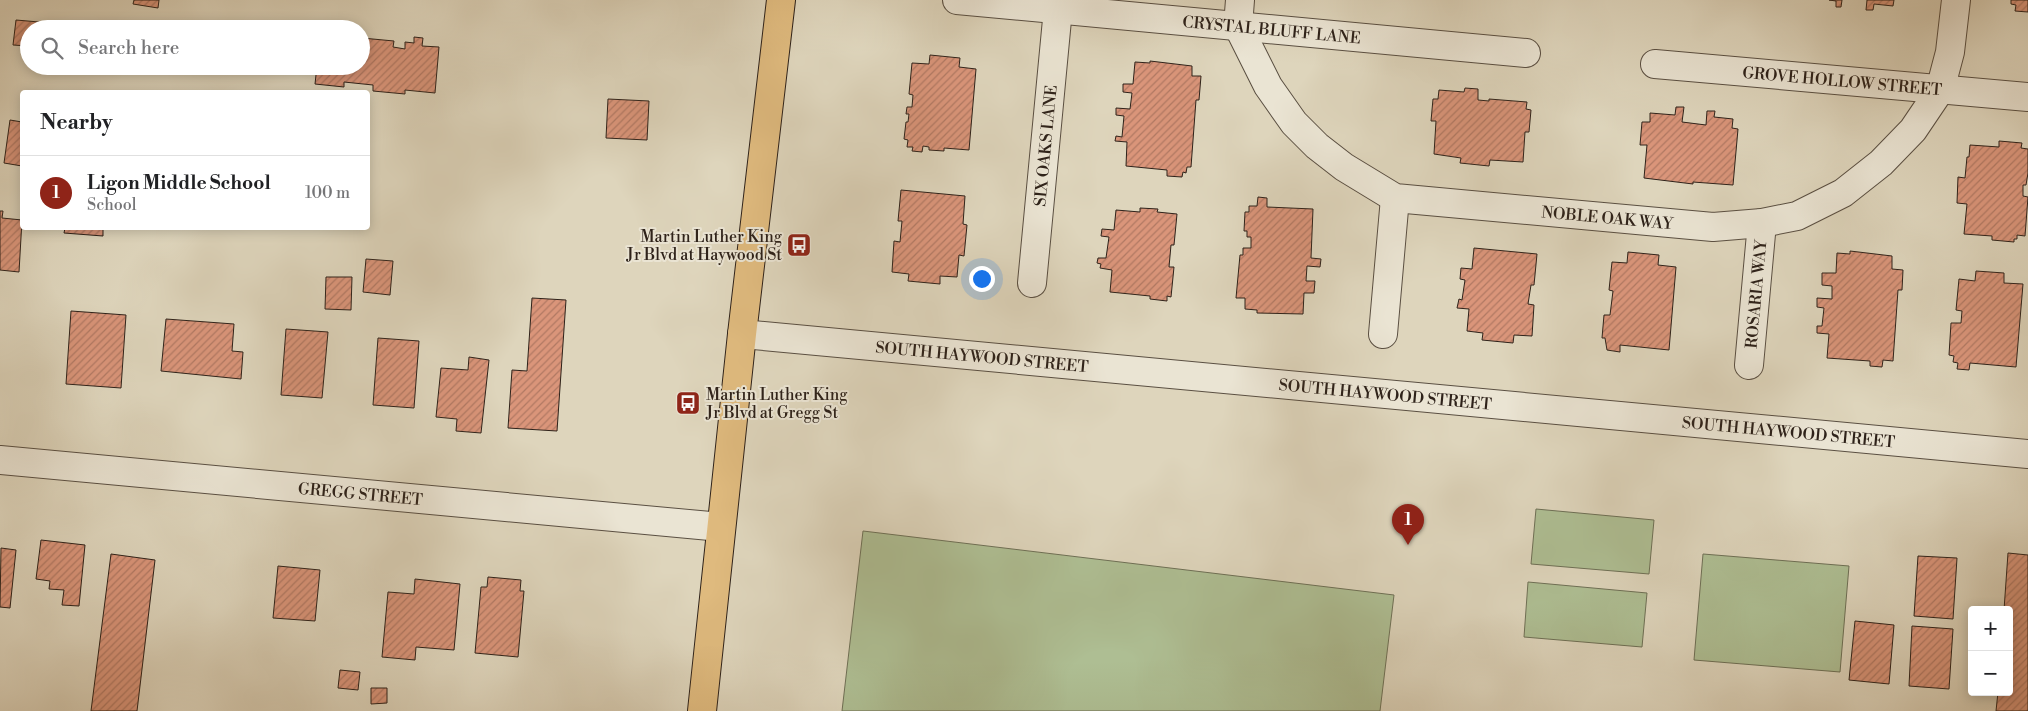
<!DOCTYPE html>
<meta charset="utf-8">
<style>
body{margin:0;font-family:"Libre Bodoni",serif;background:#f2f2f2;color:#202124}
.controls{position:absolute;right:15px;bottom:15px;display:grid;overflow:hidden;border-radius:5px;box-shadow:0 2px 12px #0003}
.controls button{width:45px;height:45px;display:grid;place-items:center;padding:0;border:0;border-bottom:1px solid #e0e0e0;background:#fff;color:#202124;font:25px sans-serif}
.you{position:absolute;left:981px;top:278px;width:18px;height:18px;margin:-12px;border:4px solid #fff;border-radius:50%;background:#1a73e8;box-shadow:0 0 0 8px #1a73e833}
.badge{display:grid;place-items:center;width:32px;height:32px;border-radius:50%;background:#8f2418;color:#fff;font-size:16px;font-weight:700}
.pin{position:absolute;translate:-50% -41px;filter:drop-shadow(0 1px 2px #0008)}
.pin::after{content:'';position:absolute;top:26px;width:18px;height:15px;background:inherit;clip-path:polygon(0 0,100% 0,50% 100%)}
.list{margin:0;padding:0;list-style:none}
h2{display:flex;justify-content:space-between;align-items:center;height:65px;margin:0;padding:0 20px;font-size:21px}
h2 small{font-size:16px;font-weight:400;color:#757577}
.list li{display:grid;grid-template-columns:32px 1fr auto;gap:15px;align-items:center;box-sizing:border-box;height:75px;padding:0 20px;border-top:1px solid #e0e0e0}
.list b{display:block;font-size:19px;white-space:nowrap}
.list p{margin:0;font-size:16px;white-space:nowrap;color:#757577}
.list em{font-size:16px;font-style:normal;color:#757577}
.icon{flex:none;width:28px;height:28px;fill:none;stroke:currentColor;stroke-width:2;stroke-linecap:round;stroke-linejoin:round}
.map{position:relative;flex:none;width:2028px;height:711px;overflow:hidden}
.search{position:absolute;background:#fff;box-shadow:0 2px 12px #0003;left:20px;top:20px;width:350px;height:55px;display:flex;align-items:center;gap:12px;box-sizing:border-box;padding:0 18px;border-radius:28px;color:#757577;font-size:19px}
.panel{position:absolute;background:#fff;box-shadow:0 2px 12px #0003;left:20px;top:90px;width:350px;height:140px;border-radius:5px}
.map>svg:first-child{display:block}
.garden{fill:#aebe93;stroke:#6e7056}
.building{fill:url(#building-hatch);stroke:#2e221a}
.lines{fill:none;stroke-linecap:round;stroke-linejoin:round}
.minor-casing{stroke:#5a4f42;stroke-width:30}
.primary-casing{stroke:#2e221a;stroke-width:30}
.minor{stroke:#eae4d3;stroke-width:28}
.primary{stroke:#dfba7e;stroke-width:28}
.labels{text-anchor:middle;stroke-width:4;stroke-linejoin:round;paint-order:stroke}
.street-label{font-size:16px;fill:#2e221a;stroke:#eae4d3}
.poi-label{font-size:16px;fill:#2e221a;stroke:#eae4d3;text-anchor:end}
</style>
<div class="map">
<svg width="2028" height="711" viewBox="0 0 2028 711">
<defs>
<pattern id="building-hatch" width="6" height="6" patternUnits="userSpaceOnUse" patternTransform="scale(1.25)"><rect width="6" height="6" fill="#da957a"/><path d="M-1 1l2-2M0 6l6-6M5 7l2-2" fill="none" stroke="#b17963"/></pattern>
</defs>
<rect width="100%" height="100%" fill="#ded5bc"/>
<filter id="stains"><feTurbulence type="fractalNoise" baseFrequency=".004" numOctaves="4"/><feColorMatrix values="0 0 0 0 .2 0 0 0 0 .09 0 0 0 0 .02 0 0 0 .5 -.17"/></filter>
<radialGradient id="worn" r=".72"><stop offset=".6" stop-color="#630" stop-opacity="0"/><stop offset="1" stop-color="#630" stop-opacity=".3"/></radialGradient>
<!-- garden -->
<g class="garden">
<polygon points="1536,509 1654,520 1649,574 1531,564"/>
<polygon points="863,531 1394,595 1380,711 842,711"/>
<polygon points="1703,554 1849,566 1840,672 1694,660"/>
<polygon points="1528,582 1647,593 1642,647 1524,637"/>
</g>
<!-- building -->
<g class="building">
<polygon points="134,0 159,0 158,8 133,4"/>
<polygon points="1829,0 1842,0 1841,7 1836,7 1836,1"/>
<polygon points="1867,0 1894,0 1893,6 1874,4 1873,10 1866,10"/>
<polygon points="2011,0 2028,0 2028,12 2015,11 2016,5 2011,4"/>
<polygon points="16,20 39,22 39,29 29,29 29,46 13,45"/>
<polygon points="361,31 363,31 362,38 394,41 393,47 405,49 405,42 414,43 414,37 423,38 422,46 439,47 435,93 405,90 405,94 373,91 373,85 344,82 344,87 315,84 317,66 361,66"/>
<polygon points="930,55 960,58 959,67 976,69 969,150 944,148 944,151 929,150 929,147 923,146 922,152 912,151 913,147 907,147 908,140 904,139 906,122 908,122 909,114 906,114 907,107 912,107 913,95 909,94 912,63 929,64"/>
<polygon points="1150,61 1192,66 1192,76 1201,76 1199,100 1196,100 1191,167 1187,167 1186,173 1183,172 1182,177 1167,176 1167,170 1126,166 1127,142 1115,141 1116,136 1122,137 1124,116 1116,115 1116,108 1130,109 1132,93 1123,92 1123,84 1133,84 1135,62 1150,63"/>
<polygon points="1465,88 1478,89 1478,100 1489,101 1489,99 1527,102 1526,109 1531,110 1529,132 1525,132 1523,162 1490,160 1489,166 1460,163 1461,158 1434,154 1436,121 1431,121 1433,99 1438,99 1439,90 1464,92"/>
<polygon points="608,99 649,101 647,140 606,138"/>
<polygon points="1676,107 1684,107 1682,122 1706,125 1707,111 1715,111 1714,117 1733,119 1732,128 1738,129 1733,185 1693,182 1693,184 1644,178 1647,145 1640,145 1642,122 1650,122 1650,113 1675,115"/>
<polygon points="10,120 22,122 22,166 4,163"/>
<polygon points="1999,141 2022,143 2021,148 2028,149 2028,173 2026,185 2023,185 2023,196 2028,197 2025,236 2017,235 2017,239 2014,239 2014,242 1992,240 1992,236 1964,234 1967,204 1957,203 1958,177 1965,178 1967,157 1969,157 1970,145 1999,147"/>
<polygon points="901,190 965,196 963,224 967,225 964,256 959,255 957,277 940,276 940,284 908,281 909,274 892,272 894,241 900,242 902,221 898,221"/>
<polygon points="1258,197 1267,198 1267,207 1313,209 1311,258 1321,259 1320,267 1307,266 1306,281 1315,281 1314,293 1304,293 1303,314 1257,313 1257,310 1245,309 1245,298 1236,298 1240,255 1243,255 1243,248 1251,248 1251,237 1247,237 1247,231 1244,231 1245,212 1249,212 1249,206 1257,206"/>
<polygon points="1140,208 1158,209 1157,212 1177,214 1174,245 1171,245 1169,267 1174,267 1171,297 1167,296 1167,301 1150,299 1150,296 1110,292 1112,270 1100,268 1101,264 1097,263 1098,258 1106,258 1109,237 1101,236 1102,229 1114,230 1116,210 1140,212"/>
<polygon points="0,211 3,211 2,218 22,220 19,272 0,270"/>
<polygon points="65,228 103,228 103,236 64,233"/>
<polygon points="1474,248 1537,254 1534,285 1531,285 1528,304 1534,305 1532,336 1514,335 1513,343 1482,340 1483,333 1467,331 1469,309 1457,308 1459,299 1462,300 1465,280 1460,279 1461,268 1472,269"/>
<polygon points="1850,251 1892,256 1892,269 1903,270 1902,290 1898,290 1893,361 1883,360 1882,367 1870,366 1870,361 1827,358 1829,334 1817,333 1817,326 1822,326 1824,308 1817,307 1817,298 1832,299 1832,286 1822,285 1822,273 1836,273 1837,253 1850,254"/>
<polygon points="1628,252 1659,255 1658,265 1676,267 1669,350 1620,345 1620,352 1607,350 1605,338 1602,338 1604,315 1610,315 1613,291 1609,290 1612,262 1627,263"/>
<polygon points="366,259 393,261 390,295 363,292"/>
<polygon points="1976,271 2004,273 2004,283 2023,284 2016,367 1970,363 1969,370 1957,369 1958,363 1953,362 1954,356 1949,355 1951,323 1961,323 1962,311 1956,310 1959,279 1975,281"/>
<polygon points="326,277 352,277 351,310 325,309"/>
<polygon points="532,298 566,300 557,431 508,428 512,370 527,371"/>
<polygon points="71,311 126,315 121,388 66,384"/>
<polygon points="166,319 234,324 232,351 243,352 241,379 161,371"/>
<polygon points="286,329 328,332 322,398 281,395"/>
<polygon points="378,338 419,341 414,408 373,405"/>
<polygon points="469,357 489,360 481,433 456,431 457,419 436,417 441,368 468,370"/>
<polygon points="41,540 85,545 79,606 62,605 64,590 49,589 50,581 36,579"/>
<polygon points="1,548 16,550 10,608 0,607"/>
<polygon points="2008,553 2028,555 2028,711 1996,711 1998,692 2009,692 2009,610 2004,610"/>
<polygon points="111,554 155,560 137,711 91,711"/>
<polygon points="1918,556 1957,558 1953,619 1914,616"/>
<polygon points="278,566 320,570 315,621 273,618"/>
<polygon points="488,577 521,580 520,591 524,591 518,657 475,653 481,587 487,587"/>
<polygon points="415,579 460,584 454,650 416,647 415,660 382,657 388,592 414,594"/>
<polygon points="1855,621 1894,625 1889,684 1849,680"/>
<polygon points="1912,626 1953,629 1949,689 1909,686"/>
<polygon points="340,670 360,672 358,690 338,688"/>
<polygon points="371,688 387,688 387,703 371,704"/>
</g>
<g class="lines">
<defs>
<g id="minor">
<path id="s1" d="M957 0 1526 53"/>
<path id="s2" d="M1240 0 1238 26 1268 86 1294 123 1317 146 1344 167 1395 198 1713 227 1762 223 1797 216 1843 193 1881 163 1913 130 1940 90 1950 52 1956 0"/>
<path id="s3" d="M1655 64 2028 97"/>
<path id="s4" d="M1032 283 1058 9"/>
<path id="s5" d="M742 334 2028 454"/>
<polyline points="1383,334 1395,198"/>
<path id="s6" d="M1749 365 1762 223"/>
<path id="s7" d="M0 460 721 527"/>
</g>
<polyline id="primary" points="702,711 742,334 781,0"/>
</defs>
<!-- minor casing -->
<use href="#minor" class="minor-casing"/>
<!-- primary casing -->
<use href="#primary" class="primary-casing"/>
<!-- minor -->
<use href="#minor" class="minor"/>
<!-- primary -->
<use href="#primary" class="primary"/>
</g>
<!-- icons -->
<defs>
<symbol id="bus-square" viewBox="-11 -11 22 22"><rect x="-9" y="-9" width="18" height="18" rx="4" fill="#8f2418" stroke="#eae4d3"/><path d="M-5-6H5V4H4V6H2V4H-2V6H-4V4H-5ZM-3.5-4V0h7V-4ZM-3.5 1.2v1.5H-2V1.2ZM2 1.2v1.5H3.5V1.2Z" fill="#fff"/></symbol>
</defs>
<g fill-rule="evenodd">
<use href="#bus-square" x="785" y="231" width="28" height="28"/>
<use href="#bus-square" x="674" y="389" width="28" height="28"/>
</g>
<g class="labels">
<!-- street labels -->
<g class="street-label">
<text dy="6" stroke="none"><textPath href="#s1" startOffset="316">CRYSTAL BLUFF LANE</textPath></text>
<text dy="6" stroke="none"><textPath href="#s3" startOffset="188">GROVE HOLLOW STREET</textPath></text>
<text dy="6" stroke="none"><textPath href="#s4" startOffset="138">SIX OAKS LANE</textPath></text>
<text dy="6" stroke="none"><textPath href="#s2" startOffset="478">NOBLE OAK WAY</textPath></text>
<text dy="6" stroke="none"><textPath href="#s6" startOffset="71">ROSARIA WAY</textPath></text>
<text dy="6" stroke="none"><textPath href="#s5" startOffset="241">SOUTH HAYWOOD STREET</textPath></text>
<text dy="6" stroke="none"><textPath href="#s5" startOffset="646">SOUTH HAYWOOD STREET</textPath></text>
<text dy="6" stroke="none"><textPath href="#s5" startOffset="1051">SOUTH HAYWOOD STREET</textPath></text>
<text dy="6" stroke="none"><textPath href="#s7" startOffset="362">GREGG STREET</textPath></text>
</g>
<!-- poi labels -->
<g class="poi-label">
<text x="782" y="242">Martin Luther King<tspan x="782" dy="18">Jr Blvd at Haywood St</tspan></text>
<text x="706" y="400" text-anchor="start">Martin Luther King<tspan x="706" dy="18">Jr Blvd at Gregg St</tspan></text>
</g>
</g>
<rect width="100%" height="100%" filter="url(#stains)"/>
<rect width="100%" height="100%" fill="url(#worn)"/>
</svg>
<div class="controls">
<button>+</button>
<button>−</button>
</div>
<div class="you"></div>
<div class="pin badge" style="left:1408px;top:545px">1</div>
<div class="search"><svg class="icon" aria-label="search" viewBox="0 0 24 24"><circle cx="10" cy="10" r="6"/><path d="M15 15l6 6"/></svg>Search here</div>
<section class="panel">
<h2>Nearby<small></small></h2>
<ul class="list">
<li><span class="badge">1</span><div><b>Ligon Middle School</b><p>School</p></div><em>100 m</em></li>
</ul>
</section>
</div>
